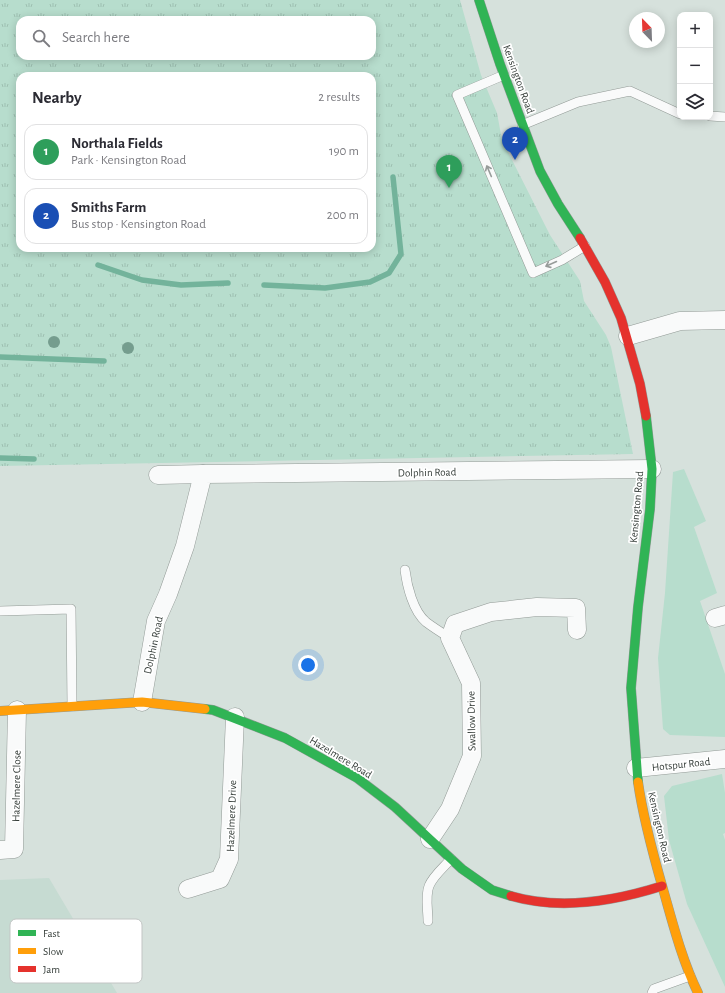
<!DOCTYPE html>
<meta charset="utf-8">
<style>
body{margin:0;font-family:"Alegreya Sans",sans-serif;background:#f7f7f7;color:#2b2b33}
.controls{position:absolute;right:12px;top:12px;display:grid;overflow:hidden;border-radius:8px;box-shadow:0 2px 10px #0003}
.controls button{width:36px;height:36px;display:grid;place-items:center;padding:0;border:0;border-bottom:1px solid #e1e1e2;background:#fff;color:#2b2b33;font:20px sans-serif}
.compass{position:absolute;left:629px;top:12px;width:36px;height:36px;border-radius:50%;background:#fff;box-shadow:0 2px 10px #0003;rotate:337deg}
.you{position:absolute;left:308px;top:665px;width:14px;height:14px;margin:-10px;border:3px solid #fff;border-radius:50%;background:#1a73e8;box-shadow:0 0 0 6px #1a73e833}
.badge{display:grid;place-items:center;width:26px;height:26px;border-radius:50%;background:#d93025;color:#fff;font-size:13px;font-weight:700}
.pin{position:absolute;translate:-50% -33px;filter:drop-shadow(0 1px 2px #0008)}
.pin::after{content:'';position:absolute;top:21px;width:14px;height:12px;background:inherit;clip-path:polygon(0 0,100% 0,50% 100%)}
.list{margin:0;padding:0;list-style:none}
h2{display:flex;justify-content:space-between;align-items:center;height:52px;margin:0;padding:0 16px;font-size:17px}
h2 small{font-size:13px;font-weight:400;color:#7c7c81}
.list li{display:grid;grid-template-columns:26px 1fr auto;gap:12px;align-items:center;box-sizing:border-box;height:56px;margin:0 8px 8px;padding:0 8px;border:1px solid #e1e1e2;border-radius:12px}
.list b{display:block;font-size:15px;white-space:nowrap}
.list p{margin:0;font-size:13px;white-space:nowrap;color:#7c7c81}
.list em{font-size:13px;font-style:normal;color:#7c7c81}
.icon{flex:none;width:22px;height:22px;fill:none;stroke:currentColor;stroke-width:2;stroke-linecap:round;stroke-linejoin:round}
.map{position:relative;flex:none;width:725px;height:993px;overflow:hidden}
.search{position:absolute;background:#fff;box-shadow:0 2px 10px #0003;left:16px;top:16px;width:360px;height:44px;display:flex;align-items:center;gap:10px;box-sizing:border-box;padding:0 14px;border-radius:12px;color:#7c7c81;font-size:15px}
.panel{position:absolute;background:#fff;box-shadow:0 2px 10px #0003;left:16px;top:72px;width:360px;height:180px;border-radius:12px}
.map>svg:first-child{display:block}
.built{fill:#c6dbd2}
.grass{fill:#b7ddcd}
.park{fill:url(#park-tufts);fill-rule:evenodd}
.lines{fill:none;stroke-linecap:round;stroke-linejoin:round}
.stream{stroke:#73b39b;stroke-width:5.5}
.lane-casing{stroke:#929a96;stroke-width:10}
.street-casing{stroke:#929a96;stroke-width:19}
.fast-casing{stroke:#929a96;stroke-width:10}
.slow-casing{stroke:#929a96;stroke-width:10}
.jam-casing{stroke:#929a96;stroke-width:10}
.lane{stroke:#f9fafa;stroke-width:9}
.street{stroke:#f9fafa;stroke-width:18}
.fast{stroke:#30b455;stroke-width:9}
.slow{stroke:#ff9f0a;stroke-width:9}
.jam{stroke:#e5322d;stroke-width:9}
.tree{fill:#759d8e}
.oneway{stroke:#979c9a}
.labels{text-anchor:middle;stroke-width:3.5;stroke-linejoin:round;paint-order:stroke}
.street-label{font-size:11px;fill:#353d39;stroke:#fff}
.key{fill:#fff;stroke:#c2c5c4;stroke-width:1}
.key-label{font-size:11px;fill:#353d39}
</style>
<div class="map">
<svg width="725" height="993" viewBox="0 0 725 993">
<defs>
<pattern id="park-tufts" width="24" height="20" patternUnits="userSpaceOnUse"><rect width="24" height="20" fill="#b7ddcd"/><path d="M3 7l-1-3M5 7V3M7 7l1-3M15 17l-1-3M17 17v-4M19 17l1-3" fill="none" stroke="#9ebfb1"/></pattern>
</defs>
<rect width="100%" height="100%" fill="#d6e1dc"/>
<!-- built -->
<polygon class="built" points="49,878 117,993 0,993 0,880"/>
<!-- grass -->
<g class="grass">
<polygon points="684,469 706,521 694,527 717,593 700,601 725,674 725,737 670,735 663,729 658,658 665,593 673,472"/>
<polygon points="722,774 725,793 725,833 723,834 725,840 725,987 687,904 669,840 664,796 672,786"/>
</g>
<!-- park -->
<path class="park" d="M0 0H460L481 75 497 113 502 140 550 235 580 281 584 301 606 335 611 347 633 454 0 466ZM20 20H372V56H20ZM20 76H372V248H20Z"/>
<g class="lines">
<!-- stream -->
<g class="stream">
<polyline points="98,265 142,280 181,285 228,283"/>
<polyline points="264,285 325,288 370,282 389,273 401,254 393,177"/>
<polyline points="0,357 104,361"/>
<polyline points="0,458 34,459"/>
</g>
<defs>
<g id="lane">
<polyline points="504,75 457,95 533,273 562,260 585,246"/>
<polyline points="710,116 725,117"/>
<polyline points="522,125 578,102 630,91 680,114"/>
<path d="M405 570C407 586 413 611 426 622 434 628 442 633 450 638"/>
<polyline points="0,611 71,609 72,706"/>
<path d="M428 921C428 910 425 896 429 886 433 876 444 867 451 859"/>
<polyline points="652,993 654,989 690,976"/>
</g>
<g id="street">
<polyline points="628,336 680,321 725,320"/>
<polyline points="158,475 203,474"/>
<polyline points="715,618 725,615"/>
<polyline points="142,702 156,621 168,594 185,546 203,474 652,469"/>
<polyline points="636,768 725,759"/>
<polyline points="430,839 450,809 472,756 471,683 450,638 455,624 491,612 537,607 576,608 577,630"/>
<polyline points="0,850 14,849 17,710"/>
<polyline points="188,889 220,879 229,859 235,717"/>
</g>
<g id="fast">
<polyline points="479,0 500,64 540,171 558,204 580,238"/>
<polyline points="205,709 213,710 285,738 357,778 395,807 462,869 492,890 511,896"/>
<polyline points="638,782 631,688 638,607 650,509 652,469 646,416"/>
</g>
<g id="slow">
<polyline points="0,711 142,702 205,709"/>
<path d="M638 782C643 818 653 854 663 889 673 924 682 960 698 993"/>
</g>
<g id="jam">
<polyline points="580,238 605,282 621,318 640,384 646,416"/>
<path d="M511 896C559 910 615 901 662 886"/>
</g>
</defs>
<!-- lane casing -->
<use href="#lane" class="lane-casing"/>
<!-- street casing -->
<use href="#street" class="street-casing"/>
<!-- fast casing -->
<use href="#fast" class="fast-casing"/>
<!-- slow casing -->
<use href="#slow" class="slow-casing"/>
<!-- jam casing -->
<use href="#jam" class="jam-casing"/>
<!-- lane -->
<use href="#lane" class="lane"/>
<!-- street -->
<use href="#street" class="street"/>
<!-- fast -->
<use href="#fast" class="fast"/>
<!-- slow -->
<use href="#slow" class="slow"/>
<!-- jam -->
<use href="#jam" class="jam"/>
</g>
<!-- trees -->
<g class="tree">
<circle cx="54" cy="342" r="6"/>
<circle cx="128" cy="348" r="6"/>
</g>
<!-- one-way arrows -->
<defs><path id="oneway-shaft" d="M-6 0H5M1.5-3L5.5 0L1.5 3" fill="none" stroke-width="1.6" stroke-linecap="round" stroke-linejoin="round"/></defs>
<g class="oneway">
<use href="#oneway-shaft" transform="translate(489 171) rotate(-113)"/>
<use href="#oneway-shaft" transform="translate(551 264) rotate(156)"/>
</g>
<g class="labels">
<!-- street labels -->
<g class="street-label">
<text transform="translate(519 79) rotate(70)" y="4">Kensington Road</text>
<text transform="translate(427 472) rotate(-1)" y="4">Dolphin Road</text>
<text transform="translate(636 507) rotate(-85)" y="4">Kensington Road</text>
<text transform="translate(153 645) rotate(-78)" y="4">Dolphin Road</text>
<text transform="translate(471 721) rotate(-91)" y="4">Swallow Drive</text>
<text transform="translate(341 757) rotate(31)" y="4">Hazelmere Road</text>
<text transform="translate(681 764) rotate(-6)" y="4">Hotspur Road</text>
<text transform="translate(16 786) rotate(-89)" y="4">Hazelmere Close</text>
<text transform="translate(231 816) rotate(-88)" y="4">Hazelmere Drive</text>
<text transform="translate(660 827) rotate(77)" y="4">Kensington Road</text>
</g>
</g>
<!-- legend -->
<rect x="10" y="919" width="132" height="64" rx="6" class="key"/>
<rect x="18" y="930" width="18" height="6" fill="#30b455"/>
<rect x="18" y="948" width="18" height="6" fill="#ff9f0a"/>
<rect x="18" y="966" width="18" height="6" fill="#e5322d"/>
<g class="key-label">
<text x="43" y="937">Fast</text>
<text x="43" y="955">Slow</text>
<text x="43" y="973">Jam</text>
</g>
</svg>
<div class="controls">
<button>+</button>
<button>−</button>
<button><svg class="icon" aria-label="layers" viewBox="0 0 24 24"><path d="M12 4l9 5-9 5-9-5zM3 14l9 5 9-5"/></svg></button>
</div>
<svg class="compass" viewBox="-18 -18 36 36"><path d="M0-13l5 13h-10z" fill="#e53935"/><path d="M0 13l5-13h-10z" fill="#7c7c81"/></svg>
<div class="you"></div>
<div class="pin badge" style="left:449px;top:188px;background:#2e9e5b">1</div>
<div class="pin badge" style="left:515px;top:160px;background:#1a4fb4">2</div>
<div class="search"><svg class="icon" aria-label="search" viewBox="0 0 24 24"><circle cx="10" cy="10" r="6"/><path d="M15 15l6 6"/></svg>Search here</div>
<section class="panel">
<h2>Nearby<small>2 results</small></h2>
<ul class="list">
<li><span class="badge" style="background:#2e9e5b">1</span><div><b>Northala Fields</b><p>Park · Kensington Road</p></div><em>190 m</em></li>
<li><span class="badge" style="background:#1a4fb4">2</span><div><b>Smiths Farm</b><p>Bus stop · Kensington Road</p></div><em>200 m</em></li>
</ul>
</section>
</div>
